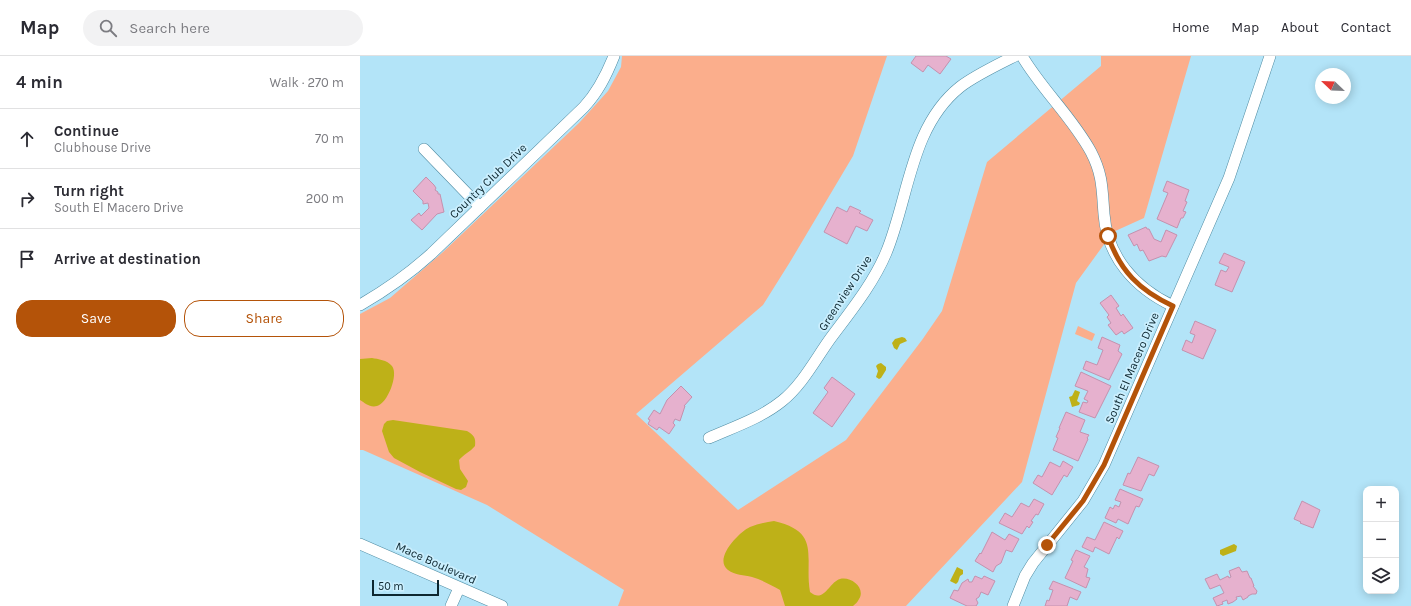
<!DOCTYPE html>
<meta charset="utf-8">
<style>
body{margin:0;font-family:Karla,sans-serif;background:#f2f2f3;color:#2b2b33}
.controls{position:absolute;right:12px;bottom:12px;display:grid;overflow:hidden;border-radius:8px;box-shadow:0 2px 10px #0003}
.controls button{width:36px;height:36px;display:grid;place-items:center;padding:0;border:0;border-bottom:1px solid #e1e1e2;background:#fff;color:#2b2b33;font:20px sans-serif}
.compass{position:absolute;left:955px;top:12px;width:36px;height:36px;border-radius:50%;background:#fff;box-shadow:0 2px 10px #0003;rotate:293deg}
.scale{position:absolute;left:12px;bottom:10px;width:67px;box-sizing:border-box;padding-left:4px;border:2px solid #0d2730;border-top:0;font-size:11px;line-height:14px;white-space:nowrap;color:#0d2730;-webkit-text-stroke:3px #cbeffe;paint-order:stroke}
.stop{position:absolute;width:12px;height:12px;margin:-9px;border:3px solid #b45309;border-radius:50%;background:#fff}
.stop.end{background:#b45309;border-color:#fff;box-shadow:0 1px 4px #0008}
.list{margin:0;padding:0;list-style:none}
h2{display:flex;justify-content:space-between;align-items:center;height:52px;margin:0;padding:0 16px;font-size:17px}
h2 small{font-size:13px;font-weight:400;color:#7c7c81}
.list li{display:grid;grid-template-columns:26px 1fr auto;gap:12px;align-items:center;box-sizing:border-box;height:60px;padding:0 16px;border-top:1px solid #e1e1e2}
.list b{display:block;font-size:15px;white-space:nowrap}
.list p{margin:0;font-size:13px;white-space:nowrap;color:#7c7c81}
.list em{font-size:13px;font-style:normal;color:#7c7c81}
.actions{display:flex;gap:8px;padding:12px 16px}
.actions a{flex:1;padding:9px 0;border:1px solid #b45309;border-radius:16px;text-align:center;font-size:14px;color:#b45309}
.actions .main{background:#b45309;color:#fff}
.icon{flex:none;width:22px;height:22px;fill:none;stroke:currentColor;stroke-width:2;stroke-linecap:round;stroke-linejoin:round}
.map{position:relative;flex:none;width:1051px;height:550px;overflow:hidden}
header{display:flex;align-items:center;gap:24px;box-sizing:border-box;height:56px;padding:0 20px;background:#fff;border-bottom:1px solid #e1e1e2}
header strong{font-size:19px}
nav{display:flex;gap:22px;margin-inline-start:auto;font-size:14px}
.search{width:280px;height:36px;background:#f2f2f3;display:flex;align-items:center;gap:10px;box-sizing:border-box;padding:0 14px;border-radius:22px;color:#7c7c81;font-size:15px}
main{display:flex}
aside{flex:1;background:#fff}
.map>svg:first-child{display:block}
.green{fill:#fbae8c}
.water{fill:#beb118}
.building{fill:#e6b1ce;stroke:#c491ae}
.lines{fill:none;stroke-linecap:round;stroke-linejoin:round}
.minor-casing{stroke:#4f8ca3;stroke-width:12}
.minor{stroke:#fff;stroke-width:11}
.route{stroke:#b45309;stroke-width:5}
.labels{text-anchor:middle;stroke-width:3.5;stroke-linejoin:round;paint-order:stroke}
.street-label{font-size:12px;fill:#0d2730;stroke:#cbeffe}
</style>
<header>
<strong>Map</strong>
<div class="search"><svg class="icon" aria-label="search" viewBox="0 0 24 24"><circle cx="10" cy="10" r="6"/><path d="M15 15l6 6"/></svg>Search here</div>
<nav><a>Home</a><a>Map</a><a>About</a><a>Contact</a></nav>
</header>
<main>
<aside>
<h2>4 min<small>Walk · 270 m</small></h2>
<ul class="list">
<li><svg class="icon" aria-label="ahead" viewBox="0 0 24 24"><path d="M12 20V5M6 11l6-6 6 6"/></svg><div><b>Continue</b><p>Clubhouse Drive</p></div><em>70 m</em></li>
<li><svg class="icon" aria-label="right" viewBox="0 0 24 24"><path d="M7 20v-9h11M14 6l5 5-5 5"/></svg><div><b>Turn right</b><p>South El Macero Drive</p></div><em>200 m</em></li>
<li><svg class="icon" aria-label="arrive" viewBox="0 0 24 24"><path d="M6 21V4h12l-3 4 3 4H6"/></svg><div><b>Arrive at destination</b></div></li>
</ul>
<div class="actions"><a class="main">Save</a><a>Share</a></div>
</aside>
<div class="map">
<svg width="1051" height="550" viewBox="0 0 1051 550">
<rect width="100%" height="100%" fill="#b3e4f8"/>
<!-- green -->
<g class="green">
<polygon points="262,0 527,0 493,100 430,206 403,249 276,358 378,454 486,384 562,284 582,255 627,106 741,10 741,0 831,0 784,162 753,176 716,227 662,426 546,550 258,550 264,534 127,449 3,394 0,394 0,258 30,242 83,196 219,67 248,35 261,11"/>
<polygon points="718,270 735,278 732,285 715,278"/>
</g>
<!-- water -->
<g class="water">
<polygon points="542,281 545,282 547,285 540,288 537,294 534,292 532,287 535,283"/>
<path d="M12 302C18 303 27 304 32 310 39 319 27 348 17 350 10 352 5 347 0 344V303Z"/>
<polygon points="521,307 526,311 526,314 521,322 519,323 516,321 518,315 516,310 518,308"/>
<polygon points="715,334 720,336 717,345 720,347 719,349 712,351 709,341 712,340"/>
<path d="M33 364 107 375C114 379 116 382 115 390 110 396 104 398 99 404L100 413 108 425 106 431 101 434 96 433 60 416 34 402 29 396 22 375 24 368 27 365Z"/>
<path d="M414 465C462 476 444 501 450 536 464 548 469 526 480 523 491 520 506 532 499 543 498 546 495 548 493 550H425L420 534C411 529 402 524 392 521 384 519 375 519 368 514 353 503 379 476 390 471 398 468 406 466 414 465Z"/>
<polygon points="874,488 877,490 876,495 863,500 860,498 860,494"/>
<polygon points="597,511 603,514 603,518 600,520 598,526 596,528 590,525"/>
</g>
<!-- building -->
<g class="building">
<polygon points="556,0 586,0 591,3 580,18 568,9 563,16 551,7"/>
<polygon points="66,121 74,129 76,132 75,134 78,136 78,138 80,138 84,156 77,158 62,174 51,164 59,157 61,160 69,152 68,147 63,148 63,145 53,135"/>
<polygon points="807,125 829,134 825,145 827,146 823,155 826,156 823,162 821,162 817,172 797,163 808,137 803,135"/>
<polygon points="490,150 501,155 499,157 513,164 507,175 496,170 487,188 464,176 477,151 487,156"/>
<polygon points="786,171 787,173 789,173 794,183 801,186 806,174 817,179 806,201 802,200 789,205 783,194 780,195 777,188 774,190 768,179"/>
<polygon points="864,197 885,206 872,236 855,229 861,214 866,216 869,211 859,207"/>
<polygon points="751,239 759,250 756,252 761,260 763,258 773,272 764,278 762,275 756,279 748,269 751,267 747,261 749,259 740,247"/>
<polygon points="835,265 856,274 843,303 822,294 826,284 832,287 835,279 830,277"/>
<polygon points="742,281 760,289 758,295 762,298 749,324 723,313 726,305 737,309 743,294 738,292"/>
<polygon points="721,316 751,330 735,362 719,356 723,346 727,347 728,345 724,343 728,335 715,330"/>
<polygon points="472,321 495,338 472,371 453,357 468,336 464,332"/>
<polygon points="321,330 332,341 324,350 325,350 320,365 315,363 313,367 315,369 309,378 299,371 297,374 288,368 290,364 288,363 294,354 300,358 307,344"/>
<polygon points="706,356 725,364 720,376 729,379 727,382 728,383 718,405 693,394 698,382 696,381 700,372 699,372"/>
<polygon points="778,401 799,410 794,420 789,418 781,435 763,429 768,417 770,418"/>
<polygon points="703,405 713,411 707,421 704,419 692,439 673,427 678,419 682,421 690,406 700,411"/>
<polygon points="760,433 783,443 779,451 776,450 768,468 758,463 756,467 745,462 750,451 753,453 755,449 759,451 761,446 755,444"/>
<polygon points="674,443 684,448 678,459 676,458 671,465 673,466 669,472 667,470 662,478 639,467 645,457 652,461 661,447 669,451"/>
<polygon points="942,445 960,454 953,472 940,467 941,466 934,463"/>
<polygon points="744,466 763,475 759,483 757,481 749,498 735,491 733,496 722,491 727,481 735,484"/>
<polygon points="632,476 645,484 649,478 659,483 652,496 646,494 641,507 636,510 633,516 615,505 620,497 621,498"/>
<polygon points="716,494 730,500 724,511 728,513 726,521 730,522 726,532 705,522 713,505 711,504"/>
<polygon points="879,511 882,516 887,515 890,522 891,522 894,530 893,530 897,535 896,538 892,538 888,540 888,541 883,544 881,540 876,541 877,543 873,546 868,548 867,544 862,546 863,548 857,550 853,542 864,537 860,529 850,533 845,523 857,518 860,524 868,520 869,522 871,521 869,515"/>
<polygon points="615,520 622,523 624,520 635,525 628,539 621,536 619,541 616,543 618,547 616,550 607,550 590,542 594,534 598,535 602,527 608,523 609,526 612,526"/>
<polygon points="693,525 721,536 717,544 710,541 707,550 685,550 687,544 689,545 693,534 689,533"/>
</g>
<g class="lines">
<defs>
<g id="minor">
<path d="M662 0C682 34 712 61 731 96 743 119 742 134 744 158 747 201 775 232 813 250"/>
<polyline points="64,93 120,151"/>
<path d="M0 249C26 234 49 218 71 198L224 51C238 36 246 20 254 0"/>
<path d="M349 382C374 371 401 362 422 345 442 329 455 304 470 283 490 256 513 228 526 197 549 142 550 71 600 31 614 20 639 8 655 0"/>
<polyline points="0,488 142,550"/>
<polyline points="91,550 99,532"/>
<polyline points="653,550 665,520 673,507 723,445 744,409 869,122 910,0"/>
</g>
</defs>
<!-- minor casing -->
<use href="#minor" class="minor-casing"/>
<!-- minor -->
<use href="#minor" class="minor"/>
</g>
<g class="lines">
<!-- route -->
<path class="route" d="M687 489 723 445 744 409 813 250C779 234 760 215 748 180"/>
</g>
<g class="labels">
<!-- street labels -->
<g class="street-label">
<text transform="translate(128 125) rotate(-44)" y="4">Country Club Drive</text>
<text transform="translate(485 237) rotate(-57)" y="4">Greenview Drive</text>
<text transform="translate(772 312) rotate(-67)" y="4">South El Macero Drive</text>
<text transform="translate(76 507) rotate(24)" y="4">Mace Boulevard</text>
</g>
</g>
</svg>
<div class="controls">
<button>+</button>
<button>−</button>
<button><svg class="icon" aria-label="layers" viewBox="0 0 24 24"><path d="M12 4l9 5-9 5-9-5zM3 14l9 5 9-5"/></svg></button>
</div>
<svg class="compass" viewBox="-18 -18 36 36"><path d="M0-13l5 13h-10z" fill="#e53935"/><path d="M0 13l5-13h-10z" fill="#7c7c81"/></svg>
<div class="scale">50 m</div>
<div class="stop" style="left:748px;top:180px"></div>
<div class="stop end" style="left:687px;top:489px"></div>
</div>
</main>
